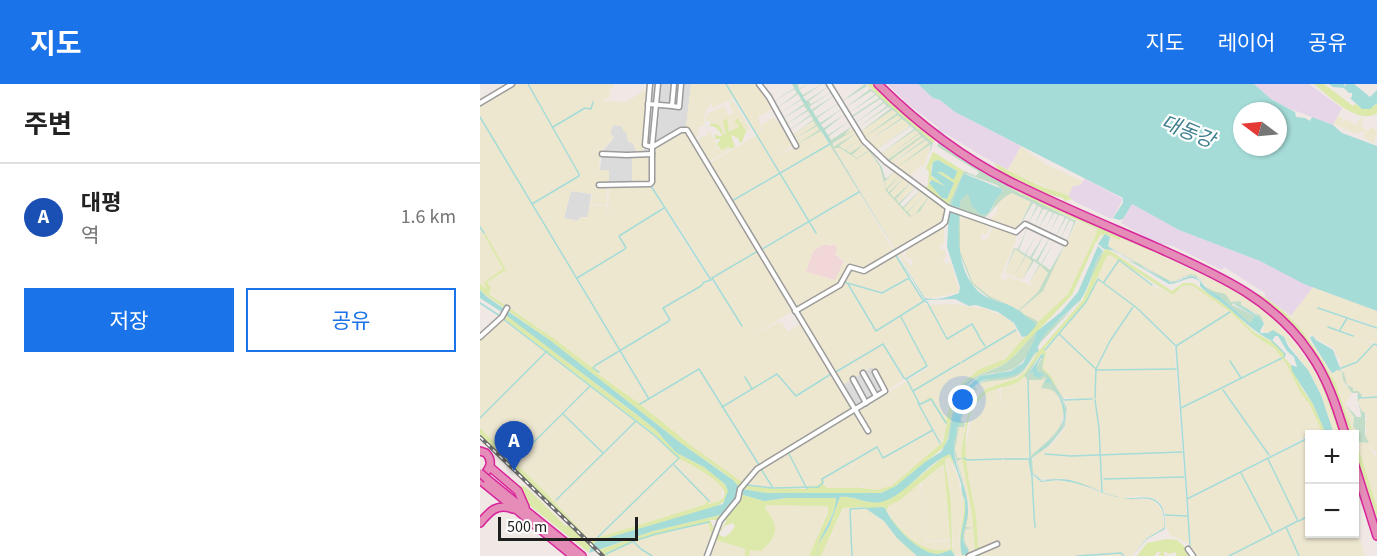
<!DOCTYPE html>
<html lang="ko">
<meta charset="utf-8">
<style>
body{margin:0;font-family:"Source Sans 3","Noto Sans KR",sans-serif;background:#f6f6f6;color:#222}
.controls{position:absolute;right:18px;bottom:18px;display:grid;overflow:hidden;border-radius:0px;box-shadow:0 2px 4px #0004}
.controls button{width:54px;height:54px;display:grid;place-items:center;padding:0;border:0;border-bottom:2px solid #e0e0e0;background:#fff;color:#222;font:30px sans-serif}
.compass{position:absolute;left:753px;top:18px;width:54px;height:54px;border-radius:50%;background:#fff;box-shadow:0 2px 4px #0004;rotate:286deg}
.scale{position:absolute;left:18px;bottom:15px;width:140px;box-sizing:border-box;padding-left:6px;border:3px solid #1e1e1e;border-top:0;font-size:16px;line-height:21px;white-space:nowrap;color:#1e1e1e;-webkit-text-stroke:4px #fff;paint-order:stroke}
.you{position:absolute;left:483px;top:316px;width:21px;height:21px;margin:-15px;border:4px solid #fff;border-radius:50%;background:#1a73e8;box-shadow:0 0 0 9px #1a73e833}
.badge{display:grid;place-items:center;width:39px;height:39px;border-radius:50%;background:#1a73e8;color:#fff;font-size:20px;font-weight:700}
.pin{position:absolute;translate:-50% -50px;filter:drop-shadow(0 2px 3px #0008)}
.pin::after{content:'';position:absolute;top:32px;width:21px;height:18px;background:inherit;clip-path:polygon(0 0,100% 0,50% 100%)}
.list{margin:0;padding:0;list-style:none}
h2{display:flex;justify-content:space-between;align-items:center;height:78px;margin:0;padding:0 24px;font-size:26px}
h2 small{font-size:20px;font-weight:400;color:#767676}
.list li{display:grid;grid-template-columns:39px 1fr auto;gap:18px;align-items:center;box-sizing:border-box;height:108px;padding:0 24px;border-top:2px solid #e0e0e0}
.list b{display:block;font-size:22px;white-space:nowrap}
.list p{margin:0;font-size:20px;white-space:nowrap;color:#767676}
.list em{font-size:20px;font-style:normal;color:#767676}
.actions{display:flex;gap:12px;padding:18px 24px}
.actions a{flex:1;padding:14px 0;border:2px solid #1a73e8;border-radius:0px;text-align:center;font-size:21px;color:#1a73e8}
.actions .main{background:#1a73e8;color:#fff}
.map{position:relative;flex:none;width:897px;height:472px;overflow:hidden}
header{display:flex;align-items:center;gap:36px;box-sizing:border-box;height:84px;padding:0 30px;background:#1a73e8;color:#fff}
header strong{font-size:28px}
nav{display:flex;gap:33px;margin-inline-start:auto;font-size:21px}
main{display:flex}
aside{flex:1;background:#fff}
.map>svg:first-child{display:block}
.residential{fill:#dcdbdb}
.industrial{fill:#e6d6e8}
.military{fill:#f1d7d8}
.farmland{fill:#eee7d0;fill-rule:evenodd}
.grass{fill:#dde9aa;fill-rule:evenodd}
.wetland{fill:#c1ddc8}
.water{fill:#a5dcd8;fill-rule:evenodd}
.lines{fill:none;stroke-linecap:round;stroke-linejoin:round}
.stream{stroke:#a5dcd8;stroke-width:1.5}
.minor-casing{stroke:#9b9b9b;stroke-width:7}
.highway-casing{stroke:#d9259b;stroke-width:10}
.minor{stroke:#fff;stroke-width:4}
.highway{stroke:#e68cb9;stroke-width:7}
.rail-casing{stroke:#6c6c6c;stroke-width:4}
.rail{stroke:#fff;stroke-width:1.5;stroke-dasharray:4.5;stroke-linecap:butt}
.highway-bridge-casing{stroke:#d9259b;stroke-width:10;stroke-linecap:butt}
.highway-bridge{stroke:#e68cb9;stroke-width:7}
.labels{text-anchor:middle;stroke-width:4.5;stroke-linejoin:round;paint-order:stroke}
.water-label{font-size:20px;font-style:italic;fill:#3f7f8e;stroke:#fff}
</style>
<header>
<strong>지도</strong>
<nav><a>지도</a><a>레이어</a><a>공유</a></nav>
</header>
<main>
<aside>
<h2>주변<small></small></h2>
<ul class="list">
<li><span class="badge" style="background:#1a4fb4">A</span><div><b>대평</b><p>역</p></div><em>1.6 km</em></li>
</ul>
<div class="actions"><a class="main">저장</a><a>공유</a></div>
</aside>
<div class="map">
<svg width="897" height="472" viewBox="0 0 897 472">
<rect width="100%" height="100%" fill="#efe8e4"/>
<!-- residential -->
<g class="residential">
<polygon points="168,0 211,0 206,43 196,47 171,69 164,68"/>
<polygon points="133,41 141,42 147,47 156,65 152,100 129,100 129,86 120,86 122,68 134,54 130,50"/>
<polygon points="91,107 111,110 108,133 101,133 100,137 84,134"/>
<polygon points="392,283 407,306 375,325 361,302"/>
</g>
<!-- industrial -->
<g class="industrial">
<polygon points="407,0 438,0 453,14 460,16 475,28 541,62 528,86 500,71 465,49 463,50 458,46 459,44 428,20"/>
<polygon points="774,0 829,0 862,24 853,41 808,24 791,15"/>
<polygon points="605,95 643,115 632,135 595,118 588,112 593,102 600,101"/>
<polygon points="652,120 699,146 780,177 833,203 811,232 785,213 785,209 744,183 742,186 693,162 675,159 641,139"/>
</g>
<!-- military -->
<polygon class="military" points="346,159 350,162 355,160 358,164 355,170 364,178 355,196 326,188 333,167"/>
<!-- farmland -->
<g class="farmland">
<path d="M35 0H133L134 3 130 5 129 15H125V19L127 17 146 18 167 5 163 67 164 70H157L153 59 148 58 146 47 144 48 141 42 133 41 130 50 134 53 121 68 119 82V86H129V100H119L127 101V121L110 120 113 110 91 107 84 134 97 137 101 133 107 134 110 121 127 122 128 132 129 101H171L197 146 230 196 239 206 174 105 173 64 200 47 206 46 250 119 276 103 250 118 228 80 277 51 254 14 233 24 230 19 228 17 230 22 226 25 224 39 220 38 226 42H219L218 52 213 54 206 43 211 0H278L291 18 278 28 292 19 294 24 280 32 278 31 282 48 285 45 283 46 281 41 294 33 297 38 301 36 314 60 297 72 316 62 314 57 336 42 313 56 311 52 334 37 340 46 327 55 341 47 348 60 350 61 378 107 328 138 379 109 414 168 383 186 373 182H370L355 170 357 164 355 160 343 161 333 167 326 188 355 196 363 179 369 183 359 200 315 225 280 166 322 141 279 165 252 121 314 226 270 254 300 237 299 246 301 237 308 248 322 239 328 247 317 227 362 200 370 183 385 187 414 169 447 221 474 220 506 225 524 232 527 234 526 236 528 235 534 240 536 246 543 256 521 277 505 283 491 291 487 287 490 292 473 309 468 335 466 337 451 313 439 319 441 320 451 316 464 338 467 340 462 358 461 359 458 356 460 360 457 364 407 404 397 406H385L383 405 384 400 380 405 347 404 342 395 336 403 327 404H288L267 400 282 382 276 386 265 400 213 363 160 319 118 290 119 287 114 282 111 284 76 256 9 209 11 204 7 198 26 186 0 142V21ZM410 272 425 295 447 282 449 283 379 327 390 351 377 330 373 329 284 381 374 326 346 279 361 302 392 283 407 307 423 296Z"/>
<polygon points="253,17 270,44 265,50 264,55 264,43 254,36 254,39 258,40 260,43 251,48 248,43 248,38 244,35 247,49 245,51 240,42 226,36 227,30 244,22 249,31 254,30 249,19"/>
<polygon points="412,25 417,30 413,33 418,30 422,34 387,58 380,48"/>
<polygon points="858,32 863,34 862,40 866,35 876,41 881,34 884,35 881,42 887,47 892,43 897,48 894,58 892,59 883,52 886,48 883,47 876,50 854,40"/>
<polygon points="422,35 430,41 395,67 388,59"/>
<polygon points="373,43 378,48 362,59 379,49 385,59 370,70 366,66 374,60 364,66 376,74 371,70 386,60 391,65 381,72 389,67 400,83 404,102 404,98 416,86 430,97 415,115 431,98 436,101 419,119 417,117 423,125 441,105 445,108 427,129 446,109 467,124 464,138 416,167 353,61 364,52 363,50"/>
<polygon points="229,46 238,63 242,66 249,62 250,65 227,79 218,63 220,62 219,54 227,51"/>
<polygon points="435,46 445,55 411,80 408,78 409,76 431,59 406,77 404,75 415,67 404,75 400,71"/>
<polygon points="446,56 450,59 424,78 451,59 444,83 441,81 429,94 412,81"/>
<polygon points="541,63 567,81 602,97 600,101 593,102 588,112 535,90 528,85"/>
<polygon points="152,72 171,72 171,95 169,99 152,100"/>
<polygon points="532,109 551,118 536,147 507,137 517,129 518,124 516,122 519,116"/>
<polygon points="481,130 511,140 507,151 502,149 500,155 504,156 508,154 513,141 536,149 535,159 520,194 526,196 528,192 530,193 556,203 550,199 560,181 568,189 560,206 539,226 510,213 496,204 493,199 480,167 479,149"/>
<polygon points="597,138 607,141 618,147 591,206 562,236 558,238 546,233 540,226 562,207"/>
<polygon points="464,140 464,159 460,162 461,166 465,165 466,173 463,175 466,180 471,179 479,206 476,209 449,215 449,213 454,212 444,213 417,168 420,168 430,182 433,180 431,174 428,175 425,170 428,166 427,163"/>
<polygon points="0,145 23,185 4,198 7,207 0,200"/>
<polygon points="631,152 639,156 641,153 753,205 788,229 810,253 833,285 849,320 859,350 854,350 852,348 841,311 828,286 804,253 788,248 783,249 784,238 779,231 762,221 761,217 751,218 745,211 732,208 720,194 707,190 695,197 688,196 628,162"/>
<polygon points="535,165 545,171 542,178 546,172 553,176 542,196 525,189"/>
<polygon points="630,171 655,187 676,205 678,203 693,211 702,202 712,201 750,228 775,252 794,264 807,281 820,308 830,321 843,350 831,349 813,360 708,414 696,262 694,261 707,431 693,432 708,432 709,460 690,451 685,440 686,432 681,420 674,414 657,412 643,414 673,416 682,426 684,444 667,454 652,472 501,472 501,463 498,463 495,427 485,374 486,361 492,329 502,313 510,306 518,304 521,319 521,304 535,300 544,292 548,295 558,296 566,293 562,301 563,305 570,304 576,308 583,322 584,329 578,346 548,374 551,392 562,398 572,396 595,399 619,408 633,411 623,408 622,387 622,407 585,395 559,394 552,387 552,378 558,369 570,363 585,344 588,324 585,316 615,316 582,313 571,292 563,284 566,270 564,266 606,218 627,172"/>
<polygon points="833,203 897,227 897,243 868,233 839,224 897,245 897,260 878,254 893,260 892,263 894,261 897,262 897,313 882,313 877,307 873,307 873,304 866,300 864,289 861,285 875,279 860,284 860,276 855,269 855,265 837,255 832,250 829,252 830,257 811,232"/>
<polygon points="23,234 174,351 196,372 221,385 243,402 241,415 237,418 111,456 66,409 0,344 0,255"/>
<polygon points="833,260 838,265 851,288 859,286 862,288 865,302 869,304 872,308 865,320 874,333 873,343 880,348 877,350 878,357 887,359 885,352 887,346 885,341 887,334 885,329 881,326 878,315 897,313 897,369 889,361 892,368 895,372 897,370 897,423 874,350 857,308 856,299"/>
<polygon points="557,269 542,291 529,298 506,305 490,324 485,344 482,373 477,375 475,360 479,343 484,342 485,340 481,336 487,316 491,308 494,305 497,307 495,304 497,302 506,296 537,292 546,284"/>
<polygon points="829,354 830,450 874,450 875,439 885,472 716,472 711,467 708,415"/>
<polygon points="469,373 478,394 483,419 483,432 478,458 482,472 478,472 473,464 471,419 467,381 465,376"/>
<polygon points="483,374 492,429 495,468 489,471 484,451 486,445 492,444 486,443 489,421 477,377"/>
<polygon points="462,381 464,381 470,456 448,457 446,454 441,400"/>
<polygon points="439,401 441,404 446,458 470,457 471,465 465,467 445,466 425,449 408,428 408,422"/>
<polygon points="318,420 345,422 348,425 329,472 269,472 270,466 290,458 294,452 295,442 284,424 286,421"/>
<polygon points="365,423 385,424 395,433 403,437 417,455 437,472 341,472"/>
<polygon points="227,438 229,441 232,453 226,472 129,472 126,470 154,457"/>
<polygon points="236,456 265,466 265,472 228,472"/>
</g>
<!-- grass -->
<g class="grass">
<polygon points="387,0 393,0 427,31 455,54 453,59 409,22"/>
<path d="M834 0H844L873 22 875 20 881 24 893 23 897 19V29C878 42 849 12 834 0Z"/>
<polygon points="247,34 249,48 259,43 258,40 254,39 256,35 258,35 266,47 262,58 260,59 258,54 251,51 255,63 250,65 249,62 242,66 237,60 241,55 235,55 235,50 239,52 243,51 235,43 230,42 231,39 239,41 244,50 246,50 243,37"/>
<path d="M459 57C484 72 508 89 533 103 553 114 575 123 595 132 662 162 753 191 804 243 833 273 848 311 861 350H859C852 329 845 307 834 286 794 212 713 186 641 154L639 156 625 150 618 160 623 151 621 150 616 159 614 158 615 160 592 211 531 275C513 289 486 289 476 312 469 328 473 348 463 364L416 402 406 408 397 409H286L262 405 266 401 288 404 327 405V403L339 401 342 395V399L347 404H382L397 406 411 402 463 358 467 339 464 338 451 315 439 319 451 313 466 337 472 312 482 299 500 285 525 275 558 238 588 210 616 151 617 145 554 117 505 89 459 59Z"/>
<path d="M453 68 484 87 468 122 445 105 448 101 449 88 446 84ZM458 76 477 87 470 94 462 88H457L474 99 467 115 462 114 449 99 450 96 464 103H466L451 92V83L454 77Z"/>
<path d="M514 79C530 87 544 95 561 102 572 107 583 107 592 115L585 117 583 114 564 109 533 94 519 87Z"/>
<polygon points="0,144 4,150 5,149 26,186 7,198 11,204 9,210 76,256 111,283 115,282 113,284 118,287 118,290 159,319 213,363 265,400 259,406 253,396 241,387 202,360 71,257 3,209 0,206 0,200 6,205 4,198 23,185"/>
<path d="M626 164 692 207 703 199H713L749 224 774 248 796 260 805 271 804 273 811 281 821 303 833 320 846 350H843L830 321 820 308 807 281 794 264 775 252 750 228 712 201 702 202 693 211 630 171 627 172 606 218 564 265 566 270 563 284 571 292 578 305 562 285 564 270H562C553 278 549 291 538 298 526 305 511 302 501 314 475 342 488 393 495 425 497 437 497 450 498 462L500 463 499 467 501 472H498L495 468 492 429 481 369 488 329 493 318 506 305 538 294 545 288 557 269 603 216 620 173Z"/>
<path d="M774 208C784 212 790 217 798 223 826 244 837 270 856 299 860 316 868 333 874 350H868C849 289 826 247 774 208Z"/>
<path d="M25 230 175 345 197 369 224 383 241 396 249 406 245 417 233 424 117 457 111 462 108 468 43 416 37 404 39 401 46 403 86 442 90 441 108 459 110 458 6 357 0 351V344L66 409 110 456 224 421 228 416 229 420C276 410 203 378 194 371 187 365 182 357 174 350L23 234Z"/>
<polygon points="875,353 897,423 897,441 875,369"/>
<path d="M468 369 471 372C476 389 484 405 485 424 486 441 477 453 482 471L486 472H482C477 457 481 448 483 434 486 416 479 388 469 373L465 376 471 419 472 464 477 472 471 466C466 467 462 470 457 470 437 469 413 441 405 424L385 425C391 430 397 432 402 436 409 441 413 449 418 455 424 461 431 467 437 471 422 464 415 448 403 437 396 431 389 431 384 423L363 424 341 472H329L348 428V423L345 422 286 421 285 424C299 442 299 452 281 467L270 466 269 472H265V465L236 456 234 458 237 447 241 452 245 453 251 448 255 442 253 439 244 442 241 448 240 447 247 436H243L260 410 284 417 306 414H357C355 431 335 460 338 469V461L349 443 360 413C373 411 385 420 397 418 414 417 453 381 468 369ZM462 381H464L471 465C441 472 423 449 407 428L408 422 420 416Z"/>
<polygon points="248,425 240,436 230,436 235,447 232,453 229,441 227,438 154,457 126,469 129,472 124,472 116,467 173,447 240,431"/>
<polygon points="687,455 697,456 707,465 708,472 695,472 697,470 695,468 690,470 683,467 685,472 678,471 681,468 677,468 674,472 657,472 667,459"/>
</g>
<!-- wetland -->
<g class="wetland">
<polygon points="312,0 318,0 319,5 328,0 319,6 323,11 342,0 323,13 326,17 349,2 329,17 331,20 353,7 330,22 331,26 355,11 333,27 336,33 360,18 337,34 340,39 363,24 341,41 344,44 366,29 345,46 348,51 371,36 349,52 351,56 371,43 364,51 376,45 353,59 353,63 378,48 359,62 365,66 382,54 366,66 370,69 385,59 372,71 377,74 391,65 390,67 402,83 405,94 407,94 416,86 404,98 406,105 421,90 407,106 409,108 425,93 410,109 414,114 431,98 416,115 419,119 437,102 420,120 423,123 441,105 424,124 427,128 446,109 428,128 431,132 436,129 450,111 440,127 430,133 406,107 400,83 389,67 377,75 360,64 354,64 416,167 341,47 316,61 339,46 337,42 313,56 336,41 333,37 311,52 333,36 331,32 308,47 330,31 328,27 305,41 327,26 324,22 302,35 324,20 321,16 299,30 321,15 318,10 296,25 317,9 314,5 292,19 314,4"/>
<polygon points="385,0 453,59 449,71 451,60 416,84 449,59 446,56 411,80 445,55 442,53 408,78 406,77 441,52 439,50 404,75 439,49 435,46 399,71 434,45 431,42 395,67 430,42 426,38 391,63 426,38 422,35 387,58 421,34 418,31 383,54 417,29 412,26 380,48 411,24 408,23 377,44 407,22 404,19 374,40 403,18 400,15 371,34 370,33 399,14 396,11 368,30 395,10 391,7 365,24 390,5 387,2 361,18"/>
<path d="M459 59 539 109 596 137 586 159 594 138 590 136 580 156 589 135 586 134 575 154 585 133 579 131 569 150 578 131 574 129 564 147 573 129 569 127 558 145 568 126 563 125 554 143 562 124 558 122 548 140 557 121 553 119 538 145 551 118 532 109C518 115 514 127 502 136L479 126 481 116 488 108C493 120 493 127 506 131L512 125 515 115 523 107 517 101 487 90 482 92 470 123 468 122 484 87 496 92 499 88 457 62Z"/>
<path d="M480 129V167L493 199 509 212 539 226 558 208 568 189 560 181 549 199 559 181 554 177 542 196 552 177 546 172 534 192 545 172 535 165 526 186 534 164 538 165 548 142 539 166 545 170 557 150 546 170 550 173 565 149 552 174 556 176 571 152 558 177 561 180 576 155 562 180 566 183 580 157 566 183 570 186 585 160 563 207 540 226C546 234 552 232 558 238L556 242 535 224 509 214 492 200 479 168 478 151Z"/>
<path d="M628 162 690 197H695C722 181 714 197 731 206 735 208 743 209 745 210 748 212 749 216 751 218L761 217V221L781 232 784 240 775 229 752 219V221L775 232 770 239 746 218 728 206 720 195 713 191 706 192 694 198 687 197 661 181 668 187 647 176 656 179Z"/>
<path d="M624 167 601 216 561 258 558 263 559 267C550 273 548 286 537 292 523 299 508 293 495 303L498 307 493 305 488 313 481 336 485 340 484 343H479L475 365 477 374H483L477 377C484 400 492 419 486 443L493 444 486 445C482 453 485 459 489 466L488 471V465C476 454 489 435 488 421 487 403 478 388 475 371 472 360 477 346 480 336 482 329 482 322 486 314 496 293 521 292 542 287L554 269 558 268C556 249 585 234 596 221 609 206 613 175 624 167Z"/>
<path d="M556 248C556 254 553 259 550 265 534 301 511 279 489 300 472 318 475 343 464 364H463L467 356 475 315C485 289 509 291 527 278 538 270 547 257 556 248Z"/>
<path d="M560 270 548 291 553 288 555 292 563 289 558 288 557 282 564 271 562 270H564L562 285 569 292 584 315H582L575 305C584 322 584 324 582 344 588 332 585 326 583 316L587 324 585 342 569 362 552 374 553 389 562 396C584 392 603 399 622 408 595 399 590 395 561 396L552 389 551 374 552 392 549 374C564 358 594 342 580 315 575 306 571 305 561 304L566 293 561 296H548L544 292Z"/>
<path d="M859 285 864 289 867 301 873 304V307H878L882 311 878 318 881 326 885 329V351L889 359 879 358 876 350 880 348 873 343 874 333 866 321 877 333H881C882 326 876 320 878 309H872L863 296 862 288 857 286Z"/>
</g>
<!-- water -->
<g class="water">
<path d="M438 0H774L791 15 815 28 816 33 825 34 830 37 832 33 853 41 862 49 897 62V227L824 200 780 177 699 146 652 120 643 135 639 136 633 134 643 119V114L475 28 460 16 453 14ZM762 27H798V63H762Z"/>
<polygon points="849,0 864,0 865,3 866,0 874,0 890,13 897,6 897,19 890,25 882,25 870,14 872,13 872,9 869,9 864,4 853,3"/>
<polygon points="458,76 477,87 474,96 462,88 457,88 474,99 467,115 462,114 449,99 452,96 466,103 451,91 453,78"/>
<path d="M485 90 522 105V109C512 115 515 124 506 131L500 130 492 122 488 109 481 116 479 126 470 123 482 92Z"/>
<path d="M469 126 480 129C476 155 479 195 503 211 512 217 523 218 533 223 541 228 547 234 555 239L556 242 547 252 542 253 534 239 518 228 496 221 489 222 475 215 445 216 416 169 445 214C457 217 468 213 479 209L480 203 467 163Z"/>
<path d="M625 150 630 153 628 162 643 173 690 198C700 200 706 189 716 193L728 206 738 211 770 239 775 232 750 218C763 224 776 227 784 240L780 247 781 249H788L793 246 804 253 808 262 828 286 841 311 854 350H846L833 320 812 287 811 281 817 283 814 273 807 267 798 252H795L792 257C774 248 762 235 746 222 738 215 727 210 720 202V198C710 188 702 200 689 200L632 166 624 165 618 160Z"/>
<path d="M618 162 623 167C612 179 612 196 604 210 594 227 555 250 558 268L554 269C551 274 548 281 544 285 526 302 501 283 486 314 482 323 481 333 479 342L477 343C477 351 473 358 474 366 475 386 488 404 488 425 489 438 476 454 488 465V471H482C478 456 483 445 485 429 487 411 477 386 470 370 447 378 425 413 401 418 387 421 374 411 360 413L349 443 338 461 337 472C335 454 356 435 356 414H306L284 417 260 410 262 405 286 409H401L416 402 445 378 461 368 469 354 472 335 485 305 500 292 531 287 543 279 555 254 556 248 581 228 598 208Z"/>
<polygon points="0,206 7,213 71,257 202,360 253,396 259,403 258,410 250,424 240,431 173,447 109,469 111,462 117,457 243,420 248,407 245,400 224,383 197,369 175,345 156,330 23,229 0,214"/>
<polygon points="833,252 836,256 853,266 860,284 853,289 851,288 831,256 830,253"/>
<path d="M564 270 563 274H561L557 281 558 288C568 289 569 295 574 303 590 324 590 341 569 360 564 365 556 368 551 374L552 389 562 397C574 395 587 394 599 399 615 405 634 416 652 414 661 414 672 411 679 419 686 426 684 436 685 445L667 455 653 472 667 454 684 444C684 434 685 425 676 418 668 412 657 416 648 415 626 412 607 400 585 397 577 395 570 397 561 398L552 390 550 375C555 368 562 364 568 359 592 340 585 321 571 299H565L568 294 564 290 559 294 554 292 553 288 548 291 561 271Z"/>
<path d="M401 423 405 424C412 441 438 469 457 470 462 470 466 467 471 466L475 472H437L417 454 404 437 385 424Z"/>
</g>
<g class="lines">
<!-- stream -->
<g class="stream">
<polyline points="48,0 99,90 99,92 52,120"/>
<polyline points="246,0 336,149"/>
<polyline points="314,0 350,58"/>
<polyline points="168,3 168,0"/>
<polyline points="166,29 167,5"/>
<polyline points="0,33 169,315"/>
<polyline points="73,43 105,24 111,25 113,18"/>
<polyline points="171,102 231,196 224,198 221,202 183,224 190,236"/>
<polyline points="252,117 350,60"/>
<polyline points="0,143 4,149"/>
<polyline points="146,164 139,152 184,124"/>
<polyline points="282,165 379,108"/>
<polyline points="415,170 429,193"/>
<polyline points="97,194 145,165"/>
<polyline points="364,198 402,209 429,194 443,216 447,218 467,255 492,240 499,252"/>
<polyline points="624,198 639,176 672,201"/>
<polyline points="368,200 396,247 444,217"/>
<polyline points="0,219 20,232"/>
<polyline points="838,224 897,244"/>
<polyline points="22,234 174,351 199,374 118,453"/>
<polyline points="262,242 232,194 278,167"/>
<polyline points="848,243 873,252"/>
<polyline points="860,246 867,234"/>
<polyline points="579,250 616,285"/>
<polyline points="499,253 505,262"/>
<polyline points="792,257 805,270 804,273"/>
<polyline points="565,266 606,218 618,195 657,224 695,261"/>
<polyline points="750,277 761,294"/>
<polyline points="482,278 536,246"/>
<polyline points="859,285 877,278 894,260 897,261"/>
<polyline points="616,286 696,285"/>
<polyline points="119,288 113,284 116,281 189,237"/>
<polyline points="354,289 403,260 424,294 426,295 447,282 421,233"/>
<polyline points="265,293 272,305"/>
<polyline points="427,296 439,319 441,320 451,315 466,339"/>
<polyline points="548,296 550,373"/>
<polyline points="743,306 789,371"/>
<polyline points="433,307 480,279"/>
<polyline points="878,312 881,314 897,313"/>
<polyline points="615,314 616,285 630,257 653,223"/>
<polyline points="583,316 612,315"/>
<polyline points="615,316 619,344 622,408"/>
<polyline points="438,319 460,359"/>
<polyline points="160,320 219,285 279,381"/>
<polyline points="242,323 297,290 316,312 351,290"/>
<polyline points="701,324 802,274"/>
<polyline points="83,330 123,369"/>
<polyline points="0,334 67,267"/>
<polyline points="835,350 842,347"/>
<polyline points="183,353 196,367"/>
<polyline points="308,368 327,405"/>
<polyline points="565,370 591,372 702,368"/>
<polyline points="484,374 487,376 522,375"/>
<polyline points="524,375 549,375 552,392 554,430"/>
<polyline points="36,376 110,302"/>
<polyline points="194,381 229,417"/>
<polyline points="281,385 293,404 339,403"/>
<polyline points="761,389 792,448"/>
<polyline points="624,395 704,393"/>
<polyline points="267,401 292,404"/>
<polyline points="339,402 343,399 342,395 397,363 403,374 453,346"/>
<polyline points="482,403 484,413"/>
<polyline points="707,414 696,262 750,228"/>
<polyline points="76,416 156,337"/>
<polyline points="554,431 555,443"/>
<polyline points="685,431 708,432"/>
<polyline points="819,437 830,431"/>
<polyline points="806,443 819,472"/>
<polyline points="154,458 161,465 172,472"/>
<polyline points="710,462 707,415 830,353"/>
<polyline points="126,470 154,457 176,450 229,438"/>
<polyline points="372,472 370,425 385,424"/>
<polyline points="597,472 641,469 644,472"/>
<polyline points="749,472 818,437 788,375"/>
</g>
<defs>
<g id="minor">
<polyline points="279,0 289,13 316,62"/>
<polyline points="349,0 384,57 406,78 468,124 536,148 545,140 585,159"/>
<polyline points="0,19 32,0"/>
<polyline points="168,20 192,22 194,0"/>
<polyline points="192,22 199,23 201,0"/>
<polyline points="172,62 178,0"/>
<polyline points="172,63 201,46 207,46 388,347"/>
<polyline points="122,70 147,71 172,70"/>
<polyline points="119,101 170,100 172,98 172,63 165,61 170,0"/>
<polyline points="315,227 360,201 370,183 384,187 462,141 465,138 468,124"/>
<polyline points="0,253 22,233 27,224"/>
<polyline points="383,289 396,312"/>
<polyline points="373,295 386,319"/>
<polyline points="708,465 713,472"/>
<polyline points="227,472 240,437 258,415 260,405 277,385 405,307 395,288"/>
<polyline points="489,472 517,460"/>
</g>
<g id="highway">
<path d="M398 0C436 38 480 72 529 97 577 121 628 142 678 164 735 190 793 214 829 268 847 293 856 321 865 350"/>
<path d="M0 367 6 369C15 379 8 386 1 395"/>
<polyline points="874,379 897,452"/>
<polyline points="10,383 38,407 45,423"/>
<polyline points="7,395 102,472"/>
<polyline points="0,396 93,472"/>
<path d="M0 439C10 427 17 419 33 425"/>
</g>
</defs>
<!-- minor casing -->
<use href="#minor" class="minor-casing"/>
<!-- highway casing -->
<use href="#highway" class="highway-casing"/>
<!-- minor -->
<use href="#minor" class="minor"/>
<!-- highway -->
<use href="#highway" class="highway"/>
<defs>
<polyline id="rail" points="0,353 123,472"/>
</defs>
<!-- rail casing -->
<use href="#rail" class="rail-casing"/>
<!-- rail -->
<use href="#rail" class="rail"/>
<defs>
<polyline id="highway-bridge" points="0,389 7,395"/>
</defs>
<!-- highway-bridge casing -->
<use href="#highway-bridge" class="highway-bridge-casing"/>
<!-- highway-bridge -->
<use href="#highway-bridge" class="highway-bridge"/>
</g>
<g class="labels">
<!-- water labels -->
<g class="water-label">
<text transform="translate(708 47) rotate(22)" y="7">대동강</text>
</g>
</g>
</svg>
<div class="controls">
<button>+</button>
<button>−</button>
</div>
<svg class="compass" viewBox="-18 -18 36 36"><path d="M0-13l5 13h-10z" fill="#e53935"/><path d="M0 13l5-13h-10z" fill="#767676"/></svg>
<div class="scale">500 m</div>
<div class="you"></div>
<div class="pin badge" style="left:34px;top:387px;background:#1a4fb4">A</div>
</div>
</main>
